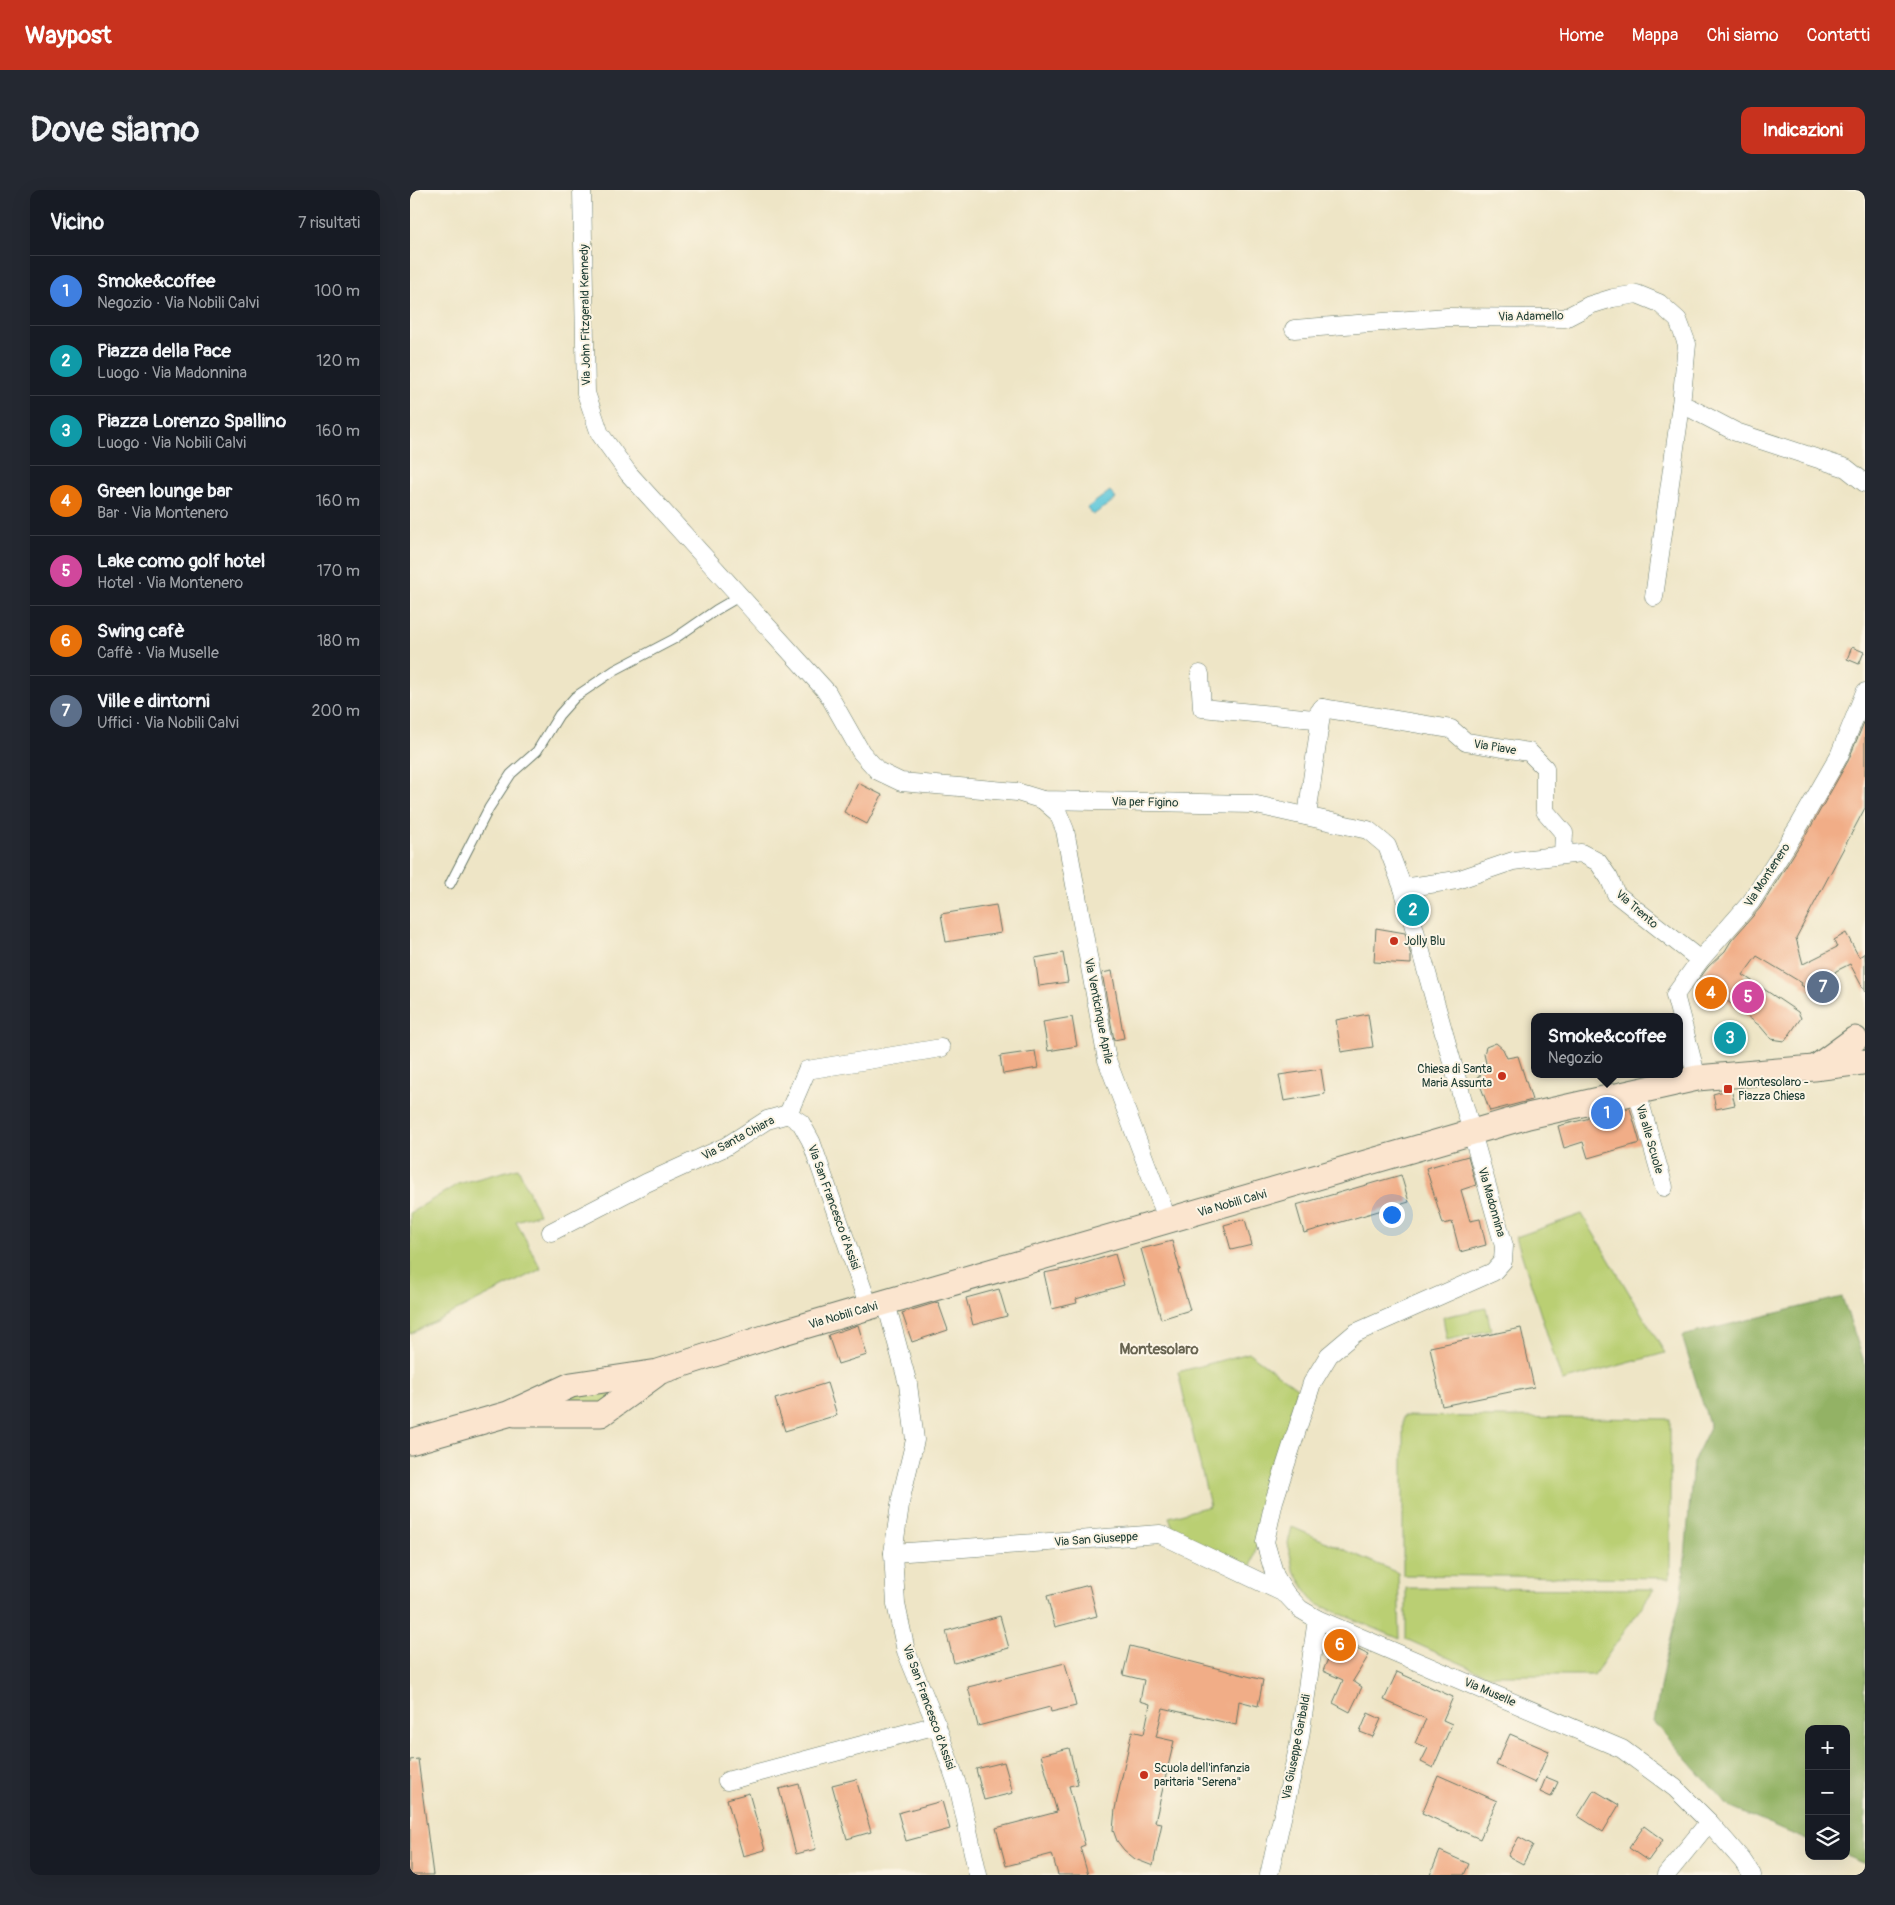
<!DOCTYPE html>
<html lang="it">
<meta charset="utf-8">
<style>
body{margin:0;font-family:Pangolin,sans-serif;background:#242831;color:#f1f3f6}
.controls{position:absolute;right:15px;bottom:15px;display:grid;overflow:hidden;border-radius:10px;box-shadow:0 5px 20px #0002}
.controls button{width:45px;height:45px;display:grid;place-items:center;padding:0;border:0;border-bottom:1px solid #363941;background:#171b24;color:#f1f3f6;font:25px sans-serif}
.you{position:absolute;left:981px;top:1024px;width:18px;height:18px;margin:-12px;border:4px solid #fff;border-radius:50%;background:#1a73e8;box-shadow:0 0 0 8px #1a73e833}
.badge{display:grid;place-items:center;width:32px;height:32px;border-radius:50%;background:#c8321e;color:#fff;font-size:16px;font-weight:700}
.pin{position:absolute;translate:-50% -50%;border:2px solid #fff;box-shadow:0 1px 5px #0006}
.popup{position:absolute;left:1121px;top:823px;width:152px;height:65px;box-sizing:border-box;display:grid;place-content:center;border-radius:10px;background:#171b24;filter:drop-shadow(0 1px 4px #0005);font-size:16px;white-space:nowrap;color:#9ea1a6}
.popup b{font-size:19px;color:#f1f3f6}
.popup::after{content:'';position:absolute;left:50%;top:100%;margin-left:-10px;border:10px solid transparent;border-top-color:#171b24}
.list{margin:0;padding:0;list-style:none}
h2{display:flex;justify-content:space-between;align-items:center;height:65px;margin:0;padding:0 20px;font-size:21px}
h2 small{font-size:16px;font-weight:400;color:#9ea1a6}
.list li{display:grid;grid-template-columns:32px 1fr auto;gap:15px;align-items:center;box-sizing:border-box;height:70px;padding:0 20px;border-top:1px solid #363941}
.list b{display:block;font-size:19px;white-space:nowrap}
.list p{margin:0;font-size:16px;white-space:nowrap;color:#9ea1a6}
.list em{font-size:16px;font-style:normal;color:#9ea1a6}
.icon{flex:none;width:28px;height:28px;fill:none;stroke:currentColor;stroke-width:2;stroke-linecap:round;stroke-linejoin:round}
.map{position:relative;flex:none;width:1455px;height:1685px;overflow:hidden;border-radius:10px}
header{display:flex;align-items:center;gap:30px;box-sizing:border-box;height:70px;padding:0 25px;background:#c8321e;color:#fff}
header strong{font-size:24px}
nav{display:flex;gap:28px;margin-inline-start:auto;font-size:18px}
.intro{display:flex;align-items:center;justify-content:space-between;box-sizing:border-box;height:120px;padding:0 30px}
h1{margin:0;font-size:35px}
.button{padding:12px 22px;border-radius:10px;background:#c8321e;color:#fff;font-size:18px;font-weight:700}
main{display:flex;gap:30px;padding:0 30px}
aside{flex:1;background:#171b24;border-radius:10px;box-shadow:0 5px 20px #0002}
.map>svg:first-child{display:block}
.green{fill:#bacf73;stroke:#6c8654}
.forest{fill:#93b265;stroke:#59784c}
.water{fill:#5ec7da;stroke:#3e8287}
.building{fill:#f1ad87}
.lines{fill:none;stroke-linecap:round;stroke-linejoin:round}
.lane-casing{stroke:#677867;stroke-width:11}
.street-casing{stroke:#677867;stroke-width:19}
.secondary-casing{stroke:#677867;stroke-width:27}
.lane{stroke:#fff;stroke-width:9}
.street{stroke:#fff;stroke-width:18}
.secondary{stroke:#fbe5cf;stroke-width:25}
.poi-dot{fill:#c8321e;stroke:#fcf5e5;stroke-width:2}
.labels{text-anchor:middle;stroke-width:4;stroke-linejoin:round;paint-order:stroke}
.street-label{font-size:12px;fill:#1f3d34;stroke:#fcf5e5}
.poi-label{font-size:12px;fill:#1f3d34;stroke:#fcf5e5;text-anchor:start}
.quarter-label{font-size:15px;font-weight:bold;fill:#686451;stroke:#fcf5e5}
</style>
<header>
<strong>Waypost</strong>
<nav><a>Home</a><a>Mappa</a><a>Chi siamo</a><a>Contatti</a></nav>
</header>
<div class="intro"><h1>Dove siamo</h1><a class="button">Indicazioni</a></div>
<main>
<aside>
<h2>Vicino<small>7 risultati</small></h2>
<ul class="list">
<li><span class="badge" style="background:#3f7fe0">1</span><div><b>Smoke&amp;coffee</b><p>Negozio · Via Nobili Calvi</p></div><em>100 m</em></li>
<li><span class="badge" style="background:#0f9aa8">2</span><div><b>Piazza della Pace</b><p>Luogo · Via Madonnina</p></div><em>120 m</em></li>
<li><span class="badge" style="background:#0f9aa8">3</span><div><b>Piazza Lorenzo Spallino</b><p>Luogo · Via Nobili Calvi</p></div><em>160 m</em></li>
<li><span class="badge" style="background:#e8710a">4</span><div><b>Green lounge bar</b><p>Bar · Via Montenero</p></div><em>160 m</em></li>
<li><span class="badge" style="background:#d1479c">5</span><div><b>Lake como golf hotel</b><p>Hotel · Via Montenero</p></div><em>170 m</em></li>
<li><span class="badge" style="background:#e8710a">6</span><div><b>Swing cafè</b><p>Caffè · Via Muselle</p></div><em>180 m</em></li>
<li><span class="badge" style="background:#5c6f8a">7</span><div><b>Ville e dintorni</b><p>Uffici · Via Nobili Calvi</p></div><em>200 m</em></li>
</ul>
</aside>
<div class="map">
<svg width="1455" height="1685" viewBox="0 0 1455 1685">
<rect width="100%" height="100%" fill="#fcf5e5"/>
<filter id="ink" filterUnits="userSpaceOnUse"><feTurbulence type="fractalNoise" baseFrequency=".02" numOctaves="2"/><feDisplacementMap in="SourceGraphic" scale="10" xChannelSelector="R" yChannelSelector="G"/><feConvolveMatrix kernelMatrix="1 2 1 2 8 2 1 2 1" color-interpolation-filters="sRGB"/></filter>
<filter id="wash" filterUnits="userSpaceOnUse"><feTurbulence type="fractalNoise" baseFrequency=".0096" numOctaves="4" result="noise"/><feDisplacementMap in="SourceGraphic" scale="20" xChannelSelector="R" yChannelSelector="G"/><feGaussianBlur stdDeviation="1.12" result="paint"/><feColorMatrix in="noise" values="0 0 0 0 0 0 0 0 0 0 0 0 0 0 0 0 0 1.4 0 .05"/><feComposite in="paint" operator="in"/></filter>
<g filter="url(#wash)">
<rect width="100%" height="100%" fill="#eee5c6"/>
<!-- green -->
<g class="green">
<polygon points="108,978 129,1024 106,1031 131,1079 0,1144 0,1023 48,994"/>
<polygon points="1172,1024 1255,1163 1152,1191 1106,1047"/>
<polygon points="1076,1118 1081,1140 1037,1150 1033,1127"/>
<polygon points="839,1163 887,1198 840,1381 766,1346 759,1327 800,1316 768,1182"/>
<polygon points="227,1192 191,1219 123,1219 168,1200"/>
<polygon points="993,1226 1260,1229 1260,1388 993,1385"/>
<polygon points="882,1337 988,1383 990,1449 907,1414 897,1402 883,1379 878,1353"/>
<polygon points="996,1398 1244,1399 1184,1485 1077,1485 996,1449"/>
</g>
<!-- forest -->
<polygon class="forest" points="1432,1107 1455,1174 1455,1674 1436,1666 1436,1539 1399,1539 1399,1651 1319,1617 1244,1532 1254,1476 1272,1404 1283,1272 1300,1237 1272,1146"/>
<!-- water -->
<polygon class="water" points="700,301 706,309 683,325 677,318"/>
<g id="blocks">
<!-- building -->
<g class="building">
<polygon points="1442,457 1454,462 1449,474 1437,469"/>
<polygon points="1455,530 1455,618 1386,748 1393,774 1427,757 1424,750 1436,743 1449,767 1455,763 1455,802 1440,774 1426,781 1409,807 1391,795 1392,793 1347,766 1333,785 1388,822 1391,828 1375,851 1361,849 1350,836 1312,807 1291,800 1287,792 1298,777 1315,761 1321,751 1350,718 1399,640 1438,571"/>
<polygon points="448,593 472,605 457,634 434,622"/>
<polygon points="586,715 591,743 536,752 531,724"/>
<polygon points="966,738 995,743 1001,766 1001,774 964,772"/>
<polygon points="653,763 658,792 629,796 625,768"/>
<polygon points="702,781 714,848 704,850 692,783"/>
<polygon points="958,824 963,857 931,862 926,830"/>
<polygon points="662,827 667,856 638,861 633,832"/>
<polygon points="1086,853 1093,859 1097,868 1108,866 1122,910 1080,921 1067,887 1071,885 1069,876 1076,873 1074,864 1076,857"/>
<polygon points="625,861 628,878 593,884 590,866"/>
<polygon points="911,879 915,904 874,911 869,885"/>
<polygon points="1321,899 1325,915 1306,919 1303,904"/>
<polygon points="1220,918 1230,953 1178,968 1173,952 1154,958 1148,936"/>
<polygon points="1058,966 1066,995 1051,1000 1060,1031 1070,1029 1076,1055 1050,1062 1042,1032 1033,1034 1016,978"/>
<polygon points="991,985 999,1012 894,1043 886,1015"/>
<polygon points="835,1029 842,1055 821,1060 814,1035"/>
<polygon points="762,1051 770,1080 768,1080 780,1120 751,1129 731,1059"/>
<polygon points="705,1064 714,1095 666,1109 667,1113 642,1119 634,1083 659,1078"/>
<polygon points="589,1099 597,1126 563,1135 556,1108"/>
<polygon points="528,1112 538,1140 502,1152 492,1123"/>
<polygon points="448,1135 457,1165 428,1174 418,1145"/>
<polygon points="1111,1138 1124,1197 1032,1216 1020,1157"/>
<polygon points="417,1193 427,1225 375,1241 365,1209"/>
<polygon points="679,1395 687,1426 645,1437 637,1406"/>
<polygon points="590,1426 599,1458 544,1473 536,1441"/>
<polygon points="926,1449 959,1465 943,1491 952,1497 940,1522 923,1513 933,1490 913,1481"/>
<polygon points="720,1456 853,1490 848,1516 829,1511 826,1535 753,1518 746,1547 764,1551 745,1632 752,1633 743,1676 725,1669 714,1660 707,1651 703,1640 705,1619 722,1541 734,1544 740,1514 730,1511 734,1490 713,1485"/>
<polygon points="655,1473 666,1516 641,1522 640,1517 568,1536 558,1497"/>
<polygon points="987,1482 1043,1507 1033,1530 1042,1534 1023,1578 1011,1572 1018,1558 1005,1553 1016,1529 974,1510"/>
<polygon points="958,1523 971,1529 963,1547 950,1542"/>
<polygon points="1100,1544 1139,1561 1125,1593 1086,1575"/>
<polygon points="659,1558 668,1594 659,1596 675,1655 670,1657 678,1685 648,1685 642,1664 596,1676 586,1638 647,1622 631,1565"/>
<polygon points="8,1569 23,1685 0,1685 0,1570"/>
<polygon points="594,1572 603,1603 574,1610 566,1579"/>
<polygon points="1028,1585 1087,1611 1070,1649 1012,1623"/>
<polygon points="1136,1587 1148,1592 1141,1607 1130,1602"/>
<polygon points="446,1589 461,1642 437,1649 422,1595"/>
<polygon points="389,1594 406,1659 386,1664 369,1599"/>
<polygon points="1184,1600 1209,1615 1193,1642 1168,1626"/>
<polygon points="339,1603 355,1660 333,1666 317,1609"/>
<polygon points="532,1611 540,1639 496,1651 488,1623"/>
<polygon points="1234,1636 1253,1650 1238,1671 1219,1658"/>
<polygon points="1109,1647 1123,1655 1113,1674 1098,1666"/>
<polygon points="1030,1661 1059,1674 1054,1685 1020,1685"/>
</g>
</g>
</g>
<g filter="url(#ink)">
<use href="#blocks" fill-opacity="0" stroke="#677867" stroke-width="1"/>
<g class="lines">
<defs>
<polyline id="lane" points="40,694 79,618 101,584 127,561 149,525 165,507 205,480 264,449 306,420 330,406"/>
<g id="street">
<polyline points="172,0 176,203 190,244 219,284 417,502 451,562 468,581 491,592 607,602 633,610 842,614 958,640 977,656 993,698 1094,1056 1093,1071 1083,1082 945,1143 919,1165 902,1193 864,1311 855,1352 865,1386 876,1404 890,1419 907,1429 1212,1559 1265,1598 1299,1632 1332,1670 1342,1685"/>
<polyline points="884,139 1037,127 1155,128 1180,115 1203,108 1227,104 1249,113 1268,130 1277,154 1271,215 1280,218 1326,242 1436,278 1455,293"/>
<polyline points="1244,407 1271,215"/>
<polyline points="790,484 792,518 904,529 912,518 1041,539 1056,552 1119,562 1135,578 1135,621 1154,643 1153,664"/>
<polyline points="633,610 648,623 655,640 697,870 758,1031"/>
<polyline points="897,626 912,518"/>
<polyline points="993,698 1047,690 1103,671 1171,663 1188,672 1199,688 1206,704 1290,770"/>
<polyline points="1287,888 1265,805 1290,770 1341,712 1390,634 1429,566 1455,502"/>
<polyline points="1227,902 1254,997"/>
<polyline points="378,924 391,933 401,951 459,1117"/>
<polyline points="378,924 397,880 531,858"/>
<polyline points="141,1042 236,993 315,957 357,930 378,924"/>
<polyline points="476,1113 498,1194 505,1250 491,1308 483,1363 486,1414 496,1461 528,1539 549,1600 568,1685"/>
<polyline points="483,1363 750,1344 876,1404"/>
<polyline points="317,1591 527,1535"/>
<polyline points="859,1685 889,1554 907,1429"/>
<polyline points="1256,1685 1299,1632"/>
</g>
<g id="secondary">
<polyline points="1408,876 1445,849"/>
<polyline points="105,1224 191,1224 245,1185"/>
<polyline points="0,1252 98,1224 161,1195 248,1182 360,1146 459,1117 1118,926 1287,888 1404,878 1452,872"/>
</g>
</defs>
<!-- lane casing -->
<use href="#lane" class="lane-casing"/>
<!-- street casing -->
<use href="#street" class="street-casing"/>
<!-- secondary casing -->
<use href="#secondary" class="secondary-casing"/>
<!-- lane -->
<use href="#lane" class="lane"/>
<!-- street -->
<use href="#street" class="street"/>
<!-- secondary -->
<use href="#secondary" class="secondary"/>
</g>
</g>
<!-- markers -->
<g class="poi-dot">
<circle cx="984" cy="751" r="5"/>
<circle cx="1092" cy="886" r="5"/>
<rect x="1313" y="894" width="10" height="10" rx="2.5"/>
<circle cx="734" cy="1585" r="5"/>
</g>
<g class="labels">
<!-- street labels -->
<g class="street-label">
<text transform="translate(175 125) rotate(-91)" y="4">Via John Fitzgerald Kennedy</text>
<text transform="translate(1121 126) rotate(-1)" y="4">Via Adamello</text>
<text transform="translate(1085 557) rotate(9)" y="4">Via Piave</text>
<text transform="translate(735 612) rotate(1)" y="4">Via per Figino</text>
<text transform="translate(1357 685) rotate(-57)" y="4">Via Montenero</text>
<text transform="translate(1227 719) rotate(41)" y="4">Via Trento</text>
<text transform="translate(689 821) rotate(79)" y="4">Via Venticinque Aprile</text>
<text transform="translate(328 948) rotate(-28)" y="4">Via Santa Chiara</text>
<text transform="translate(1240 949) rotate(74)" y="4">Via alle Scuole</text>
<text transform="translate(1082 1012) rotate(74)" y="4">Via Madonnina</text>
<text transform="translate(822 1013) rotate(-16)" y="4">Via Nobili Calvi</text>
<text transform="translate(424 1017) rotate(70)" y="4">Via San Francesco d'Assisi</text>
<text transform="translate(433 1125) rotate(-16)" y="4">Via Nobili Calvi</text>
<text transform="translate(686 1349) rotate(-4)" y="4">Via San Giuseppe</text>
<text transform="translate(1080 1502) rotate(23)" y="4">Via Muselle</text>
<text transform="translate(519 1517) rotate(70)" y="4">Via San Francesco d'Assisi</text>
<text transform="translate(886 1557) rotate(-79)" y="4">Via Giuseppe Garibaldi</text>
</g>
<!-- poi labels -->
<g class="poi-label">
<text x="994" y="755">Jolly Blu</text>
<text x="1082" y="883" text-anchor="end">Chiesa di Santa<tspan x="1082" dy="14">Maria Assunta</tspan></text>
<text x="1328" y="896">Montesolaro -<tspan x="1328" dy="14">Piazza Chiesa</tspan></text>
<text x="744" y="1582">Scuola dell'infanzia<tspan x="744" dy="14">paritaria "Serena"</tspan></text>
</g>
<!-- quarter labels -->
<g class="quarter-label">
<text x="749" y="1164">Montesolaro</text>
</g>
</g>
</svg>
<div class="controls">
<button>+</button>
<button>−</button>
<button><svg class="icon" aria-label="layers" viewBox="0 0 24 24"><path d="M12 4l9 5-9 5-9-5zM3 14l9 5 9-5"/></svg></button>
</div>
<div class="you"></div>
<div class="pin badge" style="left:1197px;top:923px;background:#3f7fe0">1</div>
<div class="popup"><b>Smoke&amp;coffee</b>Negozio</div>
<div class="pin badge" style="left:1003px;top:720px;background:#0f9aa8">2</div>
<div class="pin badge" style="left:1320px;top:848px;background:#0f9aa8">3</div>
<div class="pin badge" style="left:1301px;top:803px;background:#e8710a">4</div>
<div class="pin badge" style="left:1338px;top:807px;background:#d1479c">5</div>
<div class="pin badge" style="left:930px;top:1455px;background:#e8710a">6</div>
<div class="pin badge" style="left:1413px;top:797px;background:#5c6f8a">7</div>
</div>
</main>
